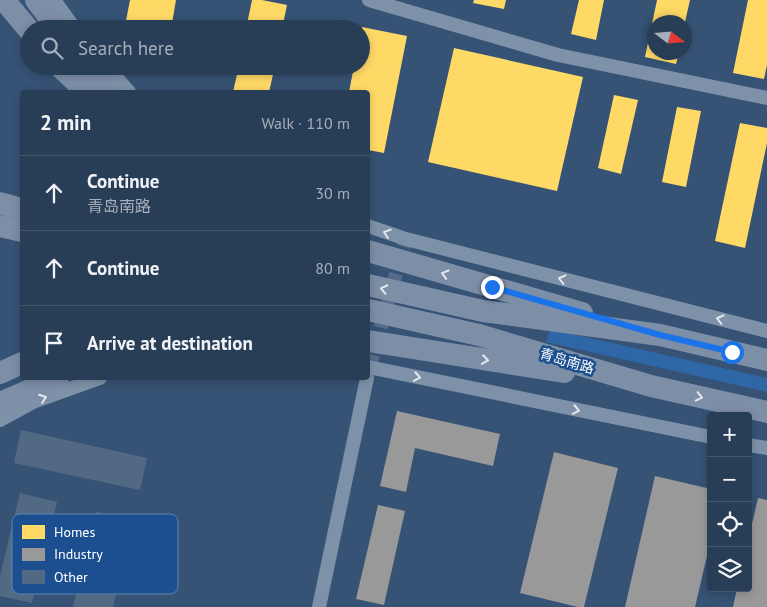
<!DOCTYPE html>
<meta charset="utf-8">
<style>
body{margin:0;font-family:"PT Sans","Noto Sans SC",sans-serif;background:#344961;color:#f1f3f6}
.controls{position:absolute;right:15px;bottom:15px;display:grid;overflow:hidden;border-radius:5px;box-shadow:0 2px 8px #0003}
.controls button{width:45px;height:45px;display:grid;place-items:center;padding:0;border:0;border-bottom:1px solid #44576d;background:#283e57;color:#f1f3f6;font:25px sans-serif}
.compass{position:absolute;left:647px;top:15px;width:45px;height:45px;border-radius:50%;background:#283e57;box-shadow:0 2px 8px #0003;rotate:106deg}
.stop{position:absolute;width:15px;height:15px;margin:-11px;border:4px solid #1a73e8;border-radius:50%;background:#fff}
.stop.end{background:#1a73e8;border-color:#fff;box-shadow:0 1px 5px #0008}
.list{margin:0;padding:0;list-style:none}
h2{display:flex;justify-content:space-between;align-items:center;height:65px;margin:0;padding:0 20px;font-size:21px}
h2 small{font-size:16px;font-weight:400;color:#a5aeba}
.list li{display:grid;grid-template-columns:32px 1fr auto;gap:15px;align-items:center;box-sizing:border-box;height:75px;padding:0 20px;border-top:1px solid #44576d}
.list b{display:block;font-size:19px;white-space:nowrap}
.list p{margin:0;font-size:16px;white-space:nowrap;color:#a5aeba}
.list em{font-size:16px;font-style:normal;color:#a5aeba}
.icon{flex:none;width:28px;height:28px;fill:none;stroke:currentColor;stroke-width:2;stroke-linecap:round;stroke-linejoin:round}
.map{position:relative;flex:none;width:767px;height:607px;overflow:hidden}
.search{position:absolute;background:#283e57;box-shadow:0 2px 8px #0003;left:20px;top:20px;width:350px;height:55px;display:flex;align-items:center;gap:12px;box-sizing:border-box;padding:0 18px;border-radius:28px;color:#a5aeba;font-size:19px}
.panel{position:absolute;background:#283e57;box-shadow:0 2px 8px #0003;left:20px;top:90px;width:350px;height:290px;border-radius:5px}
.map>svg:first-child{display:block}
.green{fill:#2f66a5}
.homes{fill:#ffd966}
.industry{fill:#999}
.building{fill:#526984}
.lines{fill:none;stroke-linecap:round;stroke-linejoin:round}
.street-tunnel{stroke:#546c89;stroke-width:14;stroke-dasharray:14 7;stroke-linecap:butt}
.street{stroke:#7d92a8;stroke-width:14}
.primary{stroke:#7d8ea7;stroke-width:22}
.oneway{stroke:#e5e9ee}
.oneway2{stroke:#e5e8ed}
.route{stroke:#1a73e8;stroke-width:6}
.labels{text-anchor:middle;stroke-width:5;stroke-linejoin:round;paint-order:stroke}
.street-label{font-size:14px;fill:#fff;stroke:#1b4f8f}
.key{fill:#1b4f8f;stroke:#5f84b1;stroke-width:1}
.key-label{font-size:14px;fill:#fff}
</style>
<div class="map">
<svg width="767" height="607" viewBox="0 0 767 607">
<rect width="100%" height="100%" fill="#365274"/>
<!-- green -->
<polygon class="green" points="550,329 767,378 767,392 546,342"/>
<!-- homes -->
<g class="homes">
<polygon points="130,0 176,0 171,29 143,29 125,26"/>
<polygon points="252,0 262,0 287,5 282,29 246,29"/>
<polygon points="474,0 506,0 504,9 473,3"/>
<polygon points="579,0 604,0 596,40 571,34"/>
<polygon points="657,0 690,0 685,22 654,22 654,52 679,52 676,64 645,57"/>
<polygon points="748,0 767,0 767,65 764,79 733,73"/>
<polygon points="362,27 407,36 384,153 368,150 368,92 349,92 354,66 361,66"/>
<polygon points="454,48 583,77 557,191 428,162"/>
<polygon points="239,66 275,66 269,92 233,92"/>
<polygon points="614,95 638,100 621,174 598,168"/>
<polygon points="677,107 701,111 686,187 662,182"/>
<polygon points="740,123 767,128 767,143 745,248 715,241"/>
</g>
<!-- industry -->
<g class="industry">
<polygon points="397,411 500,434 493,466 415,448 406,492 380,486"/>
<polygon points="554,452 618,468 584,607 578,607 520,593"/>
<polygon points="655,476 711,489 711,539 695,607 625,607"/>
<polygon points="758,498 767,500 767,607 733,607 737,588 748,588 748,541"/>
<polygon points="378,505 405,511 384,605 356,599"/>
</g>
<!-- building -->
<g class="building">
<polygon points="21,430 147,458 140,490 14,463"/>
<polygon points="20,493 57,502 32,603 0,596 0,576"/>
<polygon points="96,512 134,521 113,607 73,607"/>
</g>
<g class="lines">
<!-- street-tunnel -->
<polyline class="street-tunnel" points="369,368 406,239"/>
<!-- street -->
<g class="street">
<polyline points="54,0 75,29"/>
<polyline points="369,0 558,55 767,98"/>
<polyline points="106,66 129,92"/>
<polyline points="368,226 406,239 767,331"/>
<polyline points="368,367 711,437"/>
<polyline points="0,420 33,402 100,378"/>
<polyline points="748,445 767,448"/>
<polyline points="319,607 367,378"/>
</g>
<!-- primary -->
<g class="primary">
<polyline points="4,0 29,30"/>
<polyline points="36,0 58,29"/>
<polyline points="59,66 87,92"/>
<polyline points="87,66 108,92"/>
<polyline points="0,203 22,209"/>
<polyline points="0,226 22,231"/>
<polyline points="368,251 582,313"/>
<polyline points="368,285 483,311 660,335 767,360"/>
<polyline points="368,310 479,335 651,386 767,412"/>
<polyline points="368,341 564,372"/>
<polyline points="0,373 22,363"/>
<polyline points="0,403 58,378"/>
</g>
</g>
<!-- one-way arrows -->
<defs><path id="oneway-chevron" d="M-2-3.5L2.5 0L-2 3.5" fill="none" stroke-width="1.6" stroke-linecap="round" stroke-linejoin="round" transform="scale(1.25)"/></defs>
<g class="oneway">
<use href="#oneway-chevron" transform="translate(387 233) rotate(-161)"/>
<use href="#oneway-chevron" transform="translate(562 279) rotate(-166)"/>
<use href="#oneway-chevron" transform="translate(720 319) rotate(-166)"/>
<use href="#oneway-chevron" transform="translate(417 377) rotate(11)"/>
<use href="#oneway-chevron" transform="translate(43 398) rotate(-20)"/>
<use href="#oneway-chevron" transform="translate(576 410) rotate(11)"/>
</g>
<g class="oneway2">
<use href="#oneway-chevron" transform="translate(445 274) rotate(-164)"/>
<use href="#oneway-chevron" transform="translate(384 289) rotate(-168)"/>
<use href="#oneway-chevron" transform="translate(485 360) rotate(9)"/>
<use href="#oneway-chevron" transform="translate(699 397) rotate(13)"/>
</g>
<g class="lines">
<!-- route -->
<polyline class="route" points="492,287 660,335 732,352"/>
</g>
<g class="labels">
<!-- street labels -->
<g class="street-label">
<text transform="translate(567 361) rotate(17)" y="5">青岛南路</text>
</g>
</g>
<!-- legend -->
<rect x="12" y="514" width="166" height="80" rx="8" class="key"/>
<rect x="22" y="525" width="23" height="14" fill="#ffd966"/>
<rect x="22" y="548" width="23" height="13" fill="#999"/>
<rect x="22" y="570" width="23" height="14" fill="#526984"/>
<g class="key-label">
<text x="54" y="537">Homes</text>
<text x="54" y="559">Industry</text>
<text x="54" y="582">Other</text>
</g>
</svg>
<div class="controls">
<button>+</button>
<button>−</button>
<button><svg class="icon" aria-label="locate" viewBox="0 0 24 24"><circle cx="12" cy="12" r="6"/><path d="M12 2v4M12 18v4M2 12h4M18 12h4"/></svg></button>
<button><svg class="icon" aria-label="layers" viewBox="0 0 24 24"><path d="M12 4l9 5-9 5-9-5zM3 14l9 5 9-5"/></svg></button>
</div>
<svg class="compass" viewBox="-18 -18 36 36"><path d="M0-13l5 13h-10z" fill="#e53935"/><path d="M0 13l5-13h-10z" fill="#a5aeba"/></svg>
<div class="stop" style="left:732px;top:352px"></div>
<div class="stop end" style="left:492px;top:287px"></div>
<div class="search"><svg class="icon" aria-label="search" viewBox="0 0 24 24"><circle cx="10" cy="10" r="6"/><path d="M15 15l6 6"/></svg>Search here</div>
<section class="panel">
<h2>2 min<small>Walk · 110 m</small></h2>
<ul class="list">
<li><svg class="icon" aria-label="ahead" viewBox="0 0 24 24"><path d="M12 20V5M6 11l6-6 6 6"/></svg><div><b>Continue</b><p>青岛南路</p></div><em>30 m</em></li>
<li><svg class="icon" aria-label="ahead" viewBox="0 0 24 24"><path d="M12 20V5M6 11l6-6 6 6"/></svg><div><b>Continue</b></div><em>80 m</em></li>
<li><svg class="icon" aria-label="arrive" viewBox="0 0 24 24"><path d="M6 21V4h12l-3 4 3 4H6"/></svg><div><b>Arrive at destination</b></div></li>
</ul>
</section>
</div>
